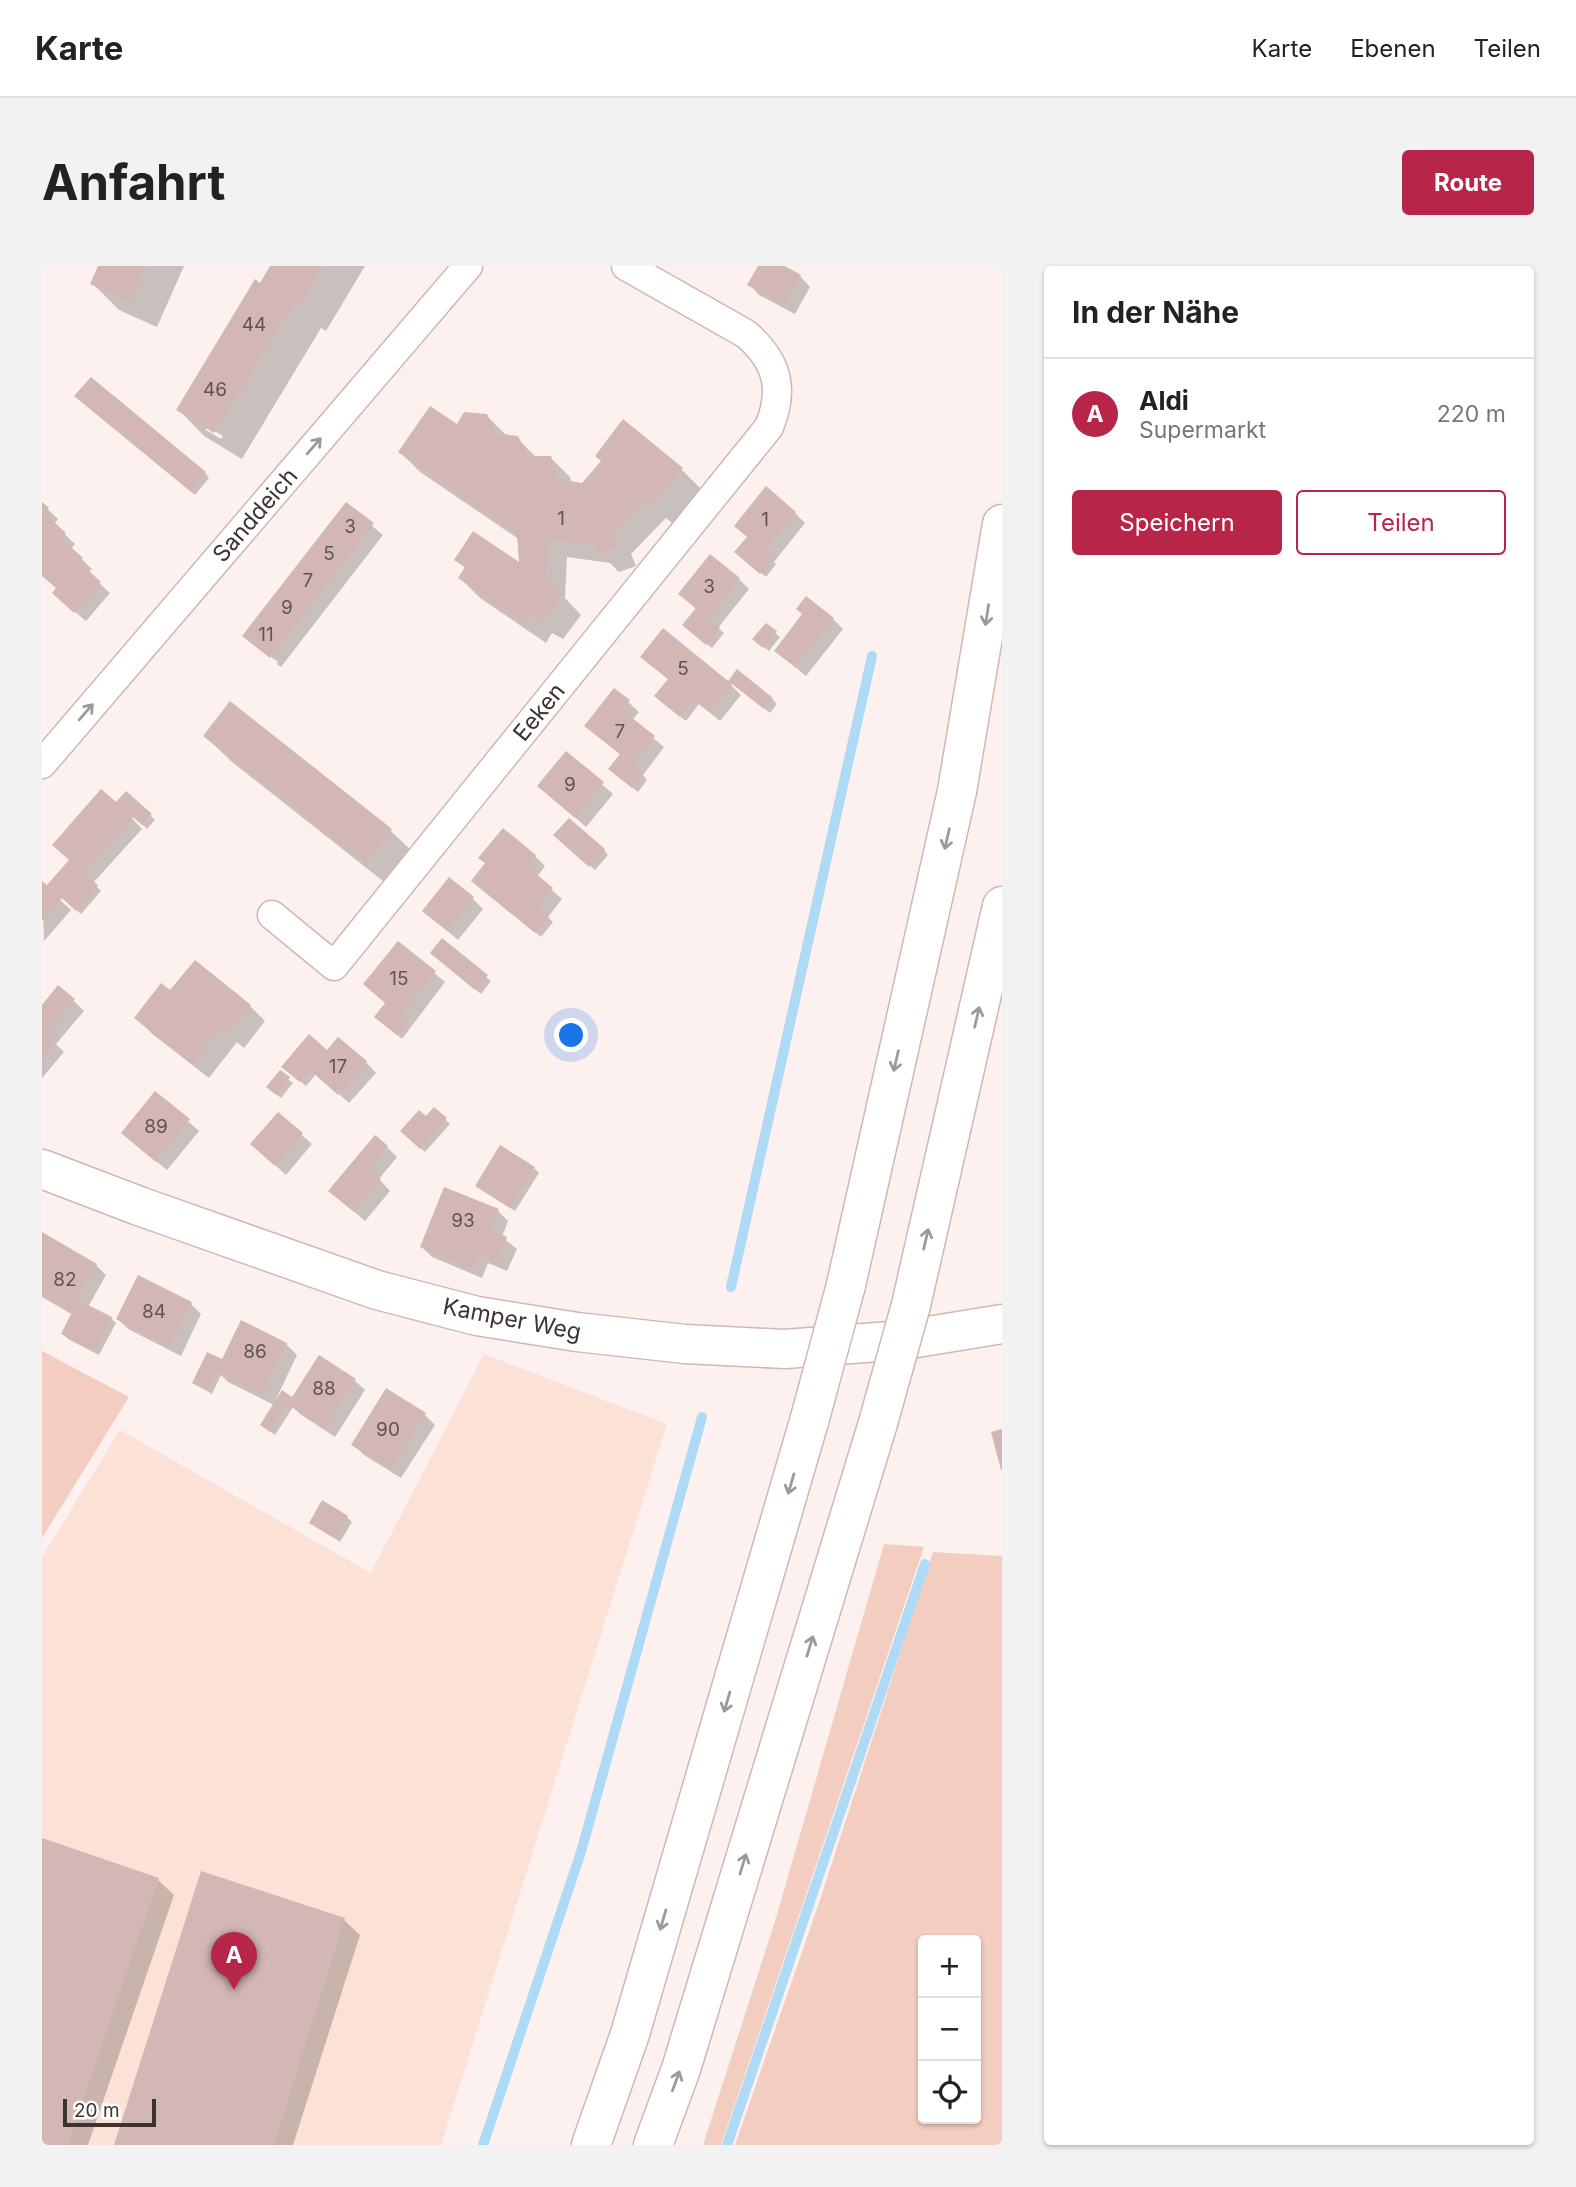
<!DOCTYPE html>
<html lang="de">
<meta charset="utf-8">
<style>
body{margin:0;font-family:Inter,sans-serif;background:#f2f2f2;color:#222}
.controls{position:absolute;right:21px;bottom:21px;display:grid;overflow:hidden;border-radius:7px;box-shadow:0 2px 5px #0004}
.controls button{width:63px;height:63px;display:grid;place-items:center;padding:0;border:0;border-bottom:2px solid #e0e0e0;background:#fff;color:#222;font:35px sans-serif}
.scale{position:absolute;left:21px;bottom:18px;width:93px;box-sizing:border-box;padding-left:7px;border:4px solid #3d3330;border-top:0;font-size:19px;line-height:24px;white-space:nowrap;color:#3d3330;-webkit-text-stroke:5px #fff;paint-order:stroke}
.you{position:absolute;left:530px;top:770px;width:24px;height:24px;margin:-18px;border:5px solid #fff;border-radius:50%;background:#1a73e8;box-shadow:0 0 0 10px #1a73e833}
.badge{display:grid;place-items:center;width:46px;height:46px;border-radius:50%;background:#b72648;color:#fff;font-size:23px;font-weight:700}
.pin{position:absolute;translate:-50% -58px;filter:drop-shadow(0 2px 4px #0008)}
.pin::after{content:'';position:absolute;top:37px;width:24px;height:21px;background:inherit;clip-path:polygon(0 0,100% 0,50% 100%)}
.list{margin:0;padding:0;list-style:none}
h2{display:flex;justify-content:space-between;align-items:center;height:91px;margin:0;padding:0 28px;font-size:30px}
h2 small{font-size:23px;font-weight:400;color:#767676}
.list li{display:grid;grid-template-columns:46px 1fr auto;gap:21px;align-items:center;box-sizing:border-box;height:112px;padding:0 28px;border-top:2px solid #e0e0e0}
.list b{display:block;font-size:26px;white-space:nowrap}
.list p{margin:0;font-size:23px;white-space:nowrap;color:#767676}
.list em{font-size:23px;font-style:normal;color:#767676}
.actions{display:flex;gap:14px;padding:21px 28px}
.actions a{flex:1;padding:16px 0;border:2px solid #b72648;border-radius:7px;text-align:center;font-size:24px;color:#b72648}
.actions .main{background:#b72648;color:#fff}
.icon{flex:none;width:38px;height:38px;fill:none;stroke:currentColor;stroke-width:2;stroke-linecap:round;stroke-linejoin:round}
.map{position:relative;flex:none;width:960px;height:1879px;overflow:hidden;border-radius:7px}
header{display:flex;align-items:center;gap:42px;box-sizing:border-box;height:98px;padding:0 35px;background:#fff;border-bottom:2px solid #e0e0e0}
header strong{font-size:33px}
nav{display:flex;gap:38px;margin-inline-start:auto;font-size:24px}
.intro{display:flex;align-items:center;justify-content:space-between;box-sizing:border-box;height:168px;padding:0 42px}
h1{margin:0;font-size:49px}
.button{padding:18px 32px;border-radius:7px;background:#b72648;color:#fff;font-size:24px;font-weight:700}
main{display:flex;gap:42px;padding:0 42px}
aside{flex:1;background:#fff;border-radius:7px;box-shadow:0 2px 5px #0004}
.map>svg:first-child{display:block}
.built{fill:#fce1d7}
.green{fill:#f2cdc0;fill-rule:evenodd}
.shadow{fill:#0003;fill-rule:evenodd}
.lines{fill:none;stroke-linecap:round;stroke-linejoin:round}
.stream{stroke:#aedaf6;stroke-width:10}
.building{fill:#d2b7b4}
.street-casing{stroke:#d1b8af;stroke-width:31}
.secondary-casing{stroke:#d1b8af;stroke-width:41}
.highway-casing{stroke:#d1b8af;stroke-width:41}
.street{stroke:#fff;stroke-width:28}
.secondary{stroke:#fff;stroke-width:38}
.highway{stroke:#fff;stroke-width:38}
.highway-bridge-casing{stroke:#d1b8af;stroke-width:41;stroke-linecap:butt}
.highway-bridge{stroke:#fff;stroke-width:38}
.oneway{stroke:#9e9998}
.labels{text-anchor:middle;stroke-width:6;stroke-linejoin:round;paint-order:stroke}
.number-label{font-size:19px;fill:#625451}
.street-label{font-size:23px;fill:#3d3330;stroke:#fff}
</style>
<header>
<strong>Karte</strong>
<nav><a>Karte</a><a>Ebenen</a><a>Teilen</a></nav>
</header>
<div class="intro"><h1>Anfahrt</h1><a class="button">Route</a></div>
<main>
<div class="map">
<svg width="960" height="1879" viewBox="0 0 960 1879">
<rect width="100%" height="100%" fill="#fcf1ee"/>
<!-- built -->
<polygon class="built" points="442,1088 625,1158 399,1879 0,1879 0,1291 78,1164 329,1307"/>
<!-- green -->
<g class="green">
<polygon points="0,1085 87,1131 0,1272"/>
<polygon points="842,1278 882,1281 679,1879 661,1879 734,1652"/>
<path d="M891 1286 960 1290V1879H693L777 1637ZM881 1674H934V1853H881Z"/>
</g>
<!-- shadow -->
<g class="shadow">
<polygon points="58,0 142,0 115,61 77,44 50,17"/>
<path d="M230 0H323L284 65 279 62 200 193 162 170 136 143ZM164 160 181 170 179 173 164 164Z"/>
<polygon points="718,0 739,0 758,10 768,21 753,48 717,29 707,18"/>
<polygon points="39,135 163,207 167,212 153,229"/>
<polygon points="444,149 465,170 475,172 495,192 508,191 528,211 530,217 541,219 561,195 581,156 640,204 659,223 631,258 624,252 589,288 594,300 577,306 568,297 525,291 523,332 539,349 521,373 510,367 504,377 438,332 418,312 424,303 414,293 479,299 478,274 378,206 358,186"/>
<polygon points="0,238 16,253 12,258 33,278 29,283 50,303 46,307 68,327 44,355 22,337 16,323 0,309"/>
<polygon points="304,238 341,269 239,401 235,398 236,396 211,377 211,379 202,370"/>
<polygon points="753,247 763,257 732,296 734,298 724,311 699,291"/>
<polygon points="697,313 707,323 676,362 682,367 670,382 647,364 655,344 638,328"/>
<polygon points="791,353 801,363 764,410 734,385"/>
<polygon points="733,367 738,371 727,385 717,377"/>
<polygon points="600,391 689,419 699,429 678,455 657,438 644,455 619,435 627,414"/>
<polygon points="693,419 730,433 735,438 728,447"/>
<polygon points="573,424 597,446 590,454 622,481 601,509 605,514 596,526 573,508 579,489 544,460"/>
<polygon points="188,438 349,565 376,591 351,623 190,496 163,470"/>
<polygon points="524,487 571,528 544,561 497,520"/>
<polygon points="84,527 113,554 105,563 90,548 88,550 100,563 51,617 59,625 39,648 19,631 17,633 29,644 2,675 0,617 11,627 81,544"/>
<polygon points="518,574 562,584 566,589 553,604"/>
<polygon points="493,590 503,600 495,611 520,633 506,651 511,656 499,671 436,619"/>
<polygon points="430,632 441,643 416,674 382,645"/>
<polygon points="356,677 403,716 360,773 339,756 345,738"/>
<polygon points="395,692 444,711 449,715 439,728"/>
<polygon points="129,727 208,740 223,755 202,782 195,776 167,812 109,767 94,751"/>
<polygon points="32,735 42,745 14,778 22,786 0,812 0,741"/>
<polygon points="286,787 324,796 334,807 307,837 274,808 264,820 246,805"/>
<polygon points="246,813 251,817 239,832 231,826"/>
<polygon points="114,827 157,865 125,904 92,877"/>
<polygon points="392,843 408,858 383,886 360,865 384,852"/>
<polygon points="236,848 270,878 244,909 221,888"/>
<polygon points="345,881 355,891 337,913 348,925 323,955 288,925"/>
<polygon points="492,902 497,907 473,945 435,920"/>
<polygon points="456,945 466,955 460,971 475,983 465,1005 446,997 440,1012 390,991 380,981"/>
<polygon points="0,968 54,999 64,1009 46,1041 69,1052 74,1057 57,1089 26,1073 21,1068 31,1049 0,1031"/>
<polygon points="97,1011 149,1038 159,1048 139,1090 86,1063 76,1053"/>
<polygon points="244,1078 255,1089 234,1133 250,1134 312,1114 323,1124 293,1171 258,1148 251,1141 233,1169 225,1163 232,1139 186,1116 179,1109 170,1128 152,1117 179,1095"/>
<polygon points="382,1148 393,1159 359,1212 322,1189 311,1178"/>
<polygon points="305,1251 310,1256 298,1276 269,1257"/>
<polygon points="0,1574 116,1614 132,1629 46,1879 0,1879"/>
<polygon points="302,1654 318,1669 251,1879 74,1879"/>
</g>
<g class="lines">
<!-- stream -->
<g class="stream">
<polyline points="689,1021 830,390"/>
<polyline points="441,1879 539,1586 660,1151"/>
<polyline points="685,1879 883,1298"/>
</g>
</g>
<!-- building -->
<g class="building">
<polygon points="56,0 104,0 88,36 48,18"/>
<polygon points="228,0 281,0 257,40 252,37 172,167 134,144 213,13 218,17"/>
<polygon points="716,0 743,0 759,9 742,39 705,19"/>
<polygon points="49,111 164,206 148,225 32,130"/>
<polygon points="388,140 415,158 422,146 445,148 454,167 476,170 486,190 509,190 516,213 540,217 559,195 553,190 581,153 641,202 610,239 603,234 570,268 575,280 556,288 552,279 506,273 503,313 521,328 501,355 490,348 483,358 416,312 423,301 412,294 431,265 477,296 475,269 356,186"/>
<polygon points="724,220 754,246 722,285 731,293 718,308 692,286 705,271 692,260"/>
<polygon points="0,236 7,242 2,247 24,267 19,272 41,292 37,296 59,316 32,347 10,327 14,322 0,310"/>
<polygon points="304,236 332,257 228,392 200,370"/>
<polygon points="668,288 698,312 666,352 678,362 664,379 640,359 654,342 636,328"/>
<polygon points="764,330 792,352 753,401 732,385 760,348 754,343"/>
<polygon points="724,357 735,365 721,382 710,373"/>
<polygon points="621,362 686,415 695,403 731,432 722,443 690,418 667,446 652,434 638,451 612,430 626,413 598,391"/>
<polygon points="572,422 588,434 580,444 613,470 591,499 602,508 590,522 566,503 578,488 542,460"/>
<polygon points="188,435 350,563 324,598 161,470"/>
<polygon points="524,485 562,516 533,552 495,520"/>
<polygon points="59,523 74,536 84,525 110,548 100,559 91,551 41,607 56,619 34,645 20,632 0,655 0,615 5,619 27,594 10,579"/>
<polygon points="527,552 563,583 547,601 511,569"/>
<polygon points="461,562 494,589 485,600 511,622 496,641 507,650 493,667 429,615 443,597 436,592"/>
<polygon points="407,611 432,631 405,665 380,645"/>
<polygon points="400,672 446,709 433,724 388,687"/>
<polygon points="356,675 394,705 359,749 366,755 355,769 332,751 343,737 321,718"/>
<polygon points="153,694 209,739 186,768 179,762 150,798 92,752 119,717 128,724"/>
<polygon points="16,719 33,733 4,767 13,774 0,790 0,739"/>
<polygon points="267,768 285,784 296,771 325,795 296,829 268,804 258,816 239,801"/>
<polygon points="238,804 248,811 234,829 224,821"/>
<polygon points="113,825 148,853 114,896 79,867"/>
<polygon points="392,841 405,852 378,883 358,865 377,844 384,850"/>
<polygon points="236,846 261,867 233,900 208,878"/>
<polygon points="333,869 346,880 327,903 339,913 312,946 286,925"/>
<polygon points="458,879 493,901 468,942 433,920"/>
<polygon points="402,921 457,943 448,964 465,971 455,996 436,988 430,1003 378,981"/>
<polygon points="0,966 55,998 28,1045 0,1028"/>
<polygon points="96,1009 150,1036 128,1081 74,1053"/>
<polygon points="36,1034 70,1051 52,1085 19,1068"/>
<polygon points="199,1054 245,1077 220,1129 174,1106 165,1125 150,1117 165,1086 180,1093"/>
<polygon points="277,1089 314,1113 282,1162 245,1138 228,1166 218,1159 240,1124 250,1131"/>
<polygon points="344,1122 384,1147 349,1203 309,1179"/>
<polygon points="960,1163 960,1204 959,1204 949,1166"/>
<polygon points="280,1234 306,1250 292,1272 267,1257"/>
<polygon points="0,1572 117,1612 26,1879 0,1879"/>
<polygon points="159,1605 303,1652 232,1879 72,1879"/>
</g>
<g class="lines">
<defs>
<g id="street">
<polyline points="0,498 426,0"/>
<path d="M230 649 292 700 727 161C743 122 735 95 704 68L584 0"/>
</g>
<polyline id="secondary" points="0,903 97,940 335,1024 435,1050 535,1066 643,1078 743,1083 862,1074 960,1058"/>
<g id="highway">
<polyline points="804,1019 915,525 960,258"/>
<polyline points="869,1039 960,640"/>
<polyline points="549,1879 588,1768 768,1152"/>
<polyline points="611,1879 639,1803 836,1157"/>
</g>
</defs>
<!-- street casing -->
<use href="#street" class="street-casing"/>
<!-- secondary casing -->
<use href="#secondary" class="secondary-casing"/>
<!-- highway casing -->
<use href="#highway" class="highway-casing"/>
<!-- street -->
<use href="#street" class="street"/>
<!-- secondary -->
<use href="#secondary" class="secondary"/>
<!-- highway -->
<use href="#highway" class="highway"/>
<defs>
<g id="highway-bridge">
<polyline points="768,1152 804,1019"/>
<polyline points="836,1157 869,1039"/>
</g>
</defs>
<!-- highway-bridge casing -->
<use href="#highway-bridge" class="highway-bridge-casing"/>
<!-- highway-bridge -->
<use href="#highway-bridge" class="highway-bridge"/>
</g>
<!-- one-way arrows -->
<defs><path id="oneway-shaft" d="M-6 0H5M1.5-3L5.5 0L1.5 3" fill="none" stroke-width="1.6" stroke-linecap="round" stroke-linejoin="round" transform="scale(1.75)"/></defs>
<g class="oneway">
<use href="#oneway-shaft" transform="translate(272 180) rotate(-49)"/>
<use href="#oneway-shaft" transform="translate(945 349) rotate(99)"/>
<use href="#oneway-shaft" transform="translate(44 446) rotate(-49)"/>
<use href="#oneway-shaft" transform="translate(905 573) rotate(103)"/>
<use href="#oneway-shaft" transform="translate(935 751) rotate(-77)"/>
<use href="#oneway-shaft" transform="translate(854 795) rotate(103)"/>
<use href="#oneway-shaft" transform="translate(884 973) rotate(-77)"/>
<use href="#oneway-shaft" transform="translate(749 1218) rotate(106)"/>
<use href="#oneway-shaft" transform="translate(768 1380) rotate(-73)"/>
<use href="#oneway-shaft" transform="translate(685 1436) rotate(106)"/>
<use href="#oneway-shaft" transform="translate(701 1598) rotate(-73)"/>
<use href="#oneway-shaft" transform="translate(621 1654) rotate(106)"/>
<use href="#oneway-shaft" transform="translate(634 1815) rotate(-70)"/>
</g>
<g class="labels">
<!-- number labels -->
<g class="number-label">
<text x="212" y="65">44</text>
<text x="173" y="130">46</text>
<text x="519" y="259">1</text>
<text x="723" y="260">1</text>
<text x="308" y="267">3</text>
<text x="287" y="294">5</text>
<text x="266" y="321">7</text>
<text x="667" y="327">3</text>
<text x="245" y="348">9</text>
<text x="224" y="375">11</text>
<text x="641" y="409">5</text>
<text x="578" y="472">7</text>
<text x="528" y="525">9</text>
<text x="357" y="719">15</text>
<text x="296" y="807">17</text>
<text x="114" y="867">89</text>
<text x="421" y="961">93</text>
<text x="23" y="1020">82</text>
<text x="112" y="1052">84</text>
<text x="213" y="1092">86</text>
<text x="282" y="1129">88</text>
<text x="346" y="1170">90</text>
</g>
<!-- street labels -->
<g class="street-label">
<text transform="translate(213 249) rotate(-49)" y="8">Sanddeich</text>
<text transform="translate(497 446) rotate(-51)" y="8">Eeken</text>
<text transform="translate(470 1053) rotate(11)" y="8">Kamper Weg</text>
</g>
</g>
</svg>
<div class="controls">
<button>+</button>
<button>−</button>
<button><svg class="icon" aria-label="locate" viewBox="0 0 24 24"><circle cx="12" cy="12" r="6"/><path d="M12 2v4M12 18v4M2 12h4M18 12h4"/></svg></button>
</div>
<div class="scale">20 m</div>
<div class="you"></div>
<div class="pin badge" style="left:192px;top:1724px">A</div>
</div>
<aside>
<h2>In der Nähe<small></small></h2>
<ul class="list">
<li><span class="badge">A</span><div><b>Aldi</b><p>Supermarkt</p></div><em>220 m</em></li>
</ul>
<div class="actions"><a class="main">Speichern</a><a>Teilen</a></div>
</aside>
</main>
